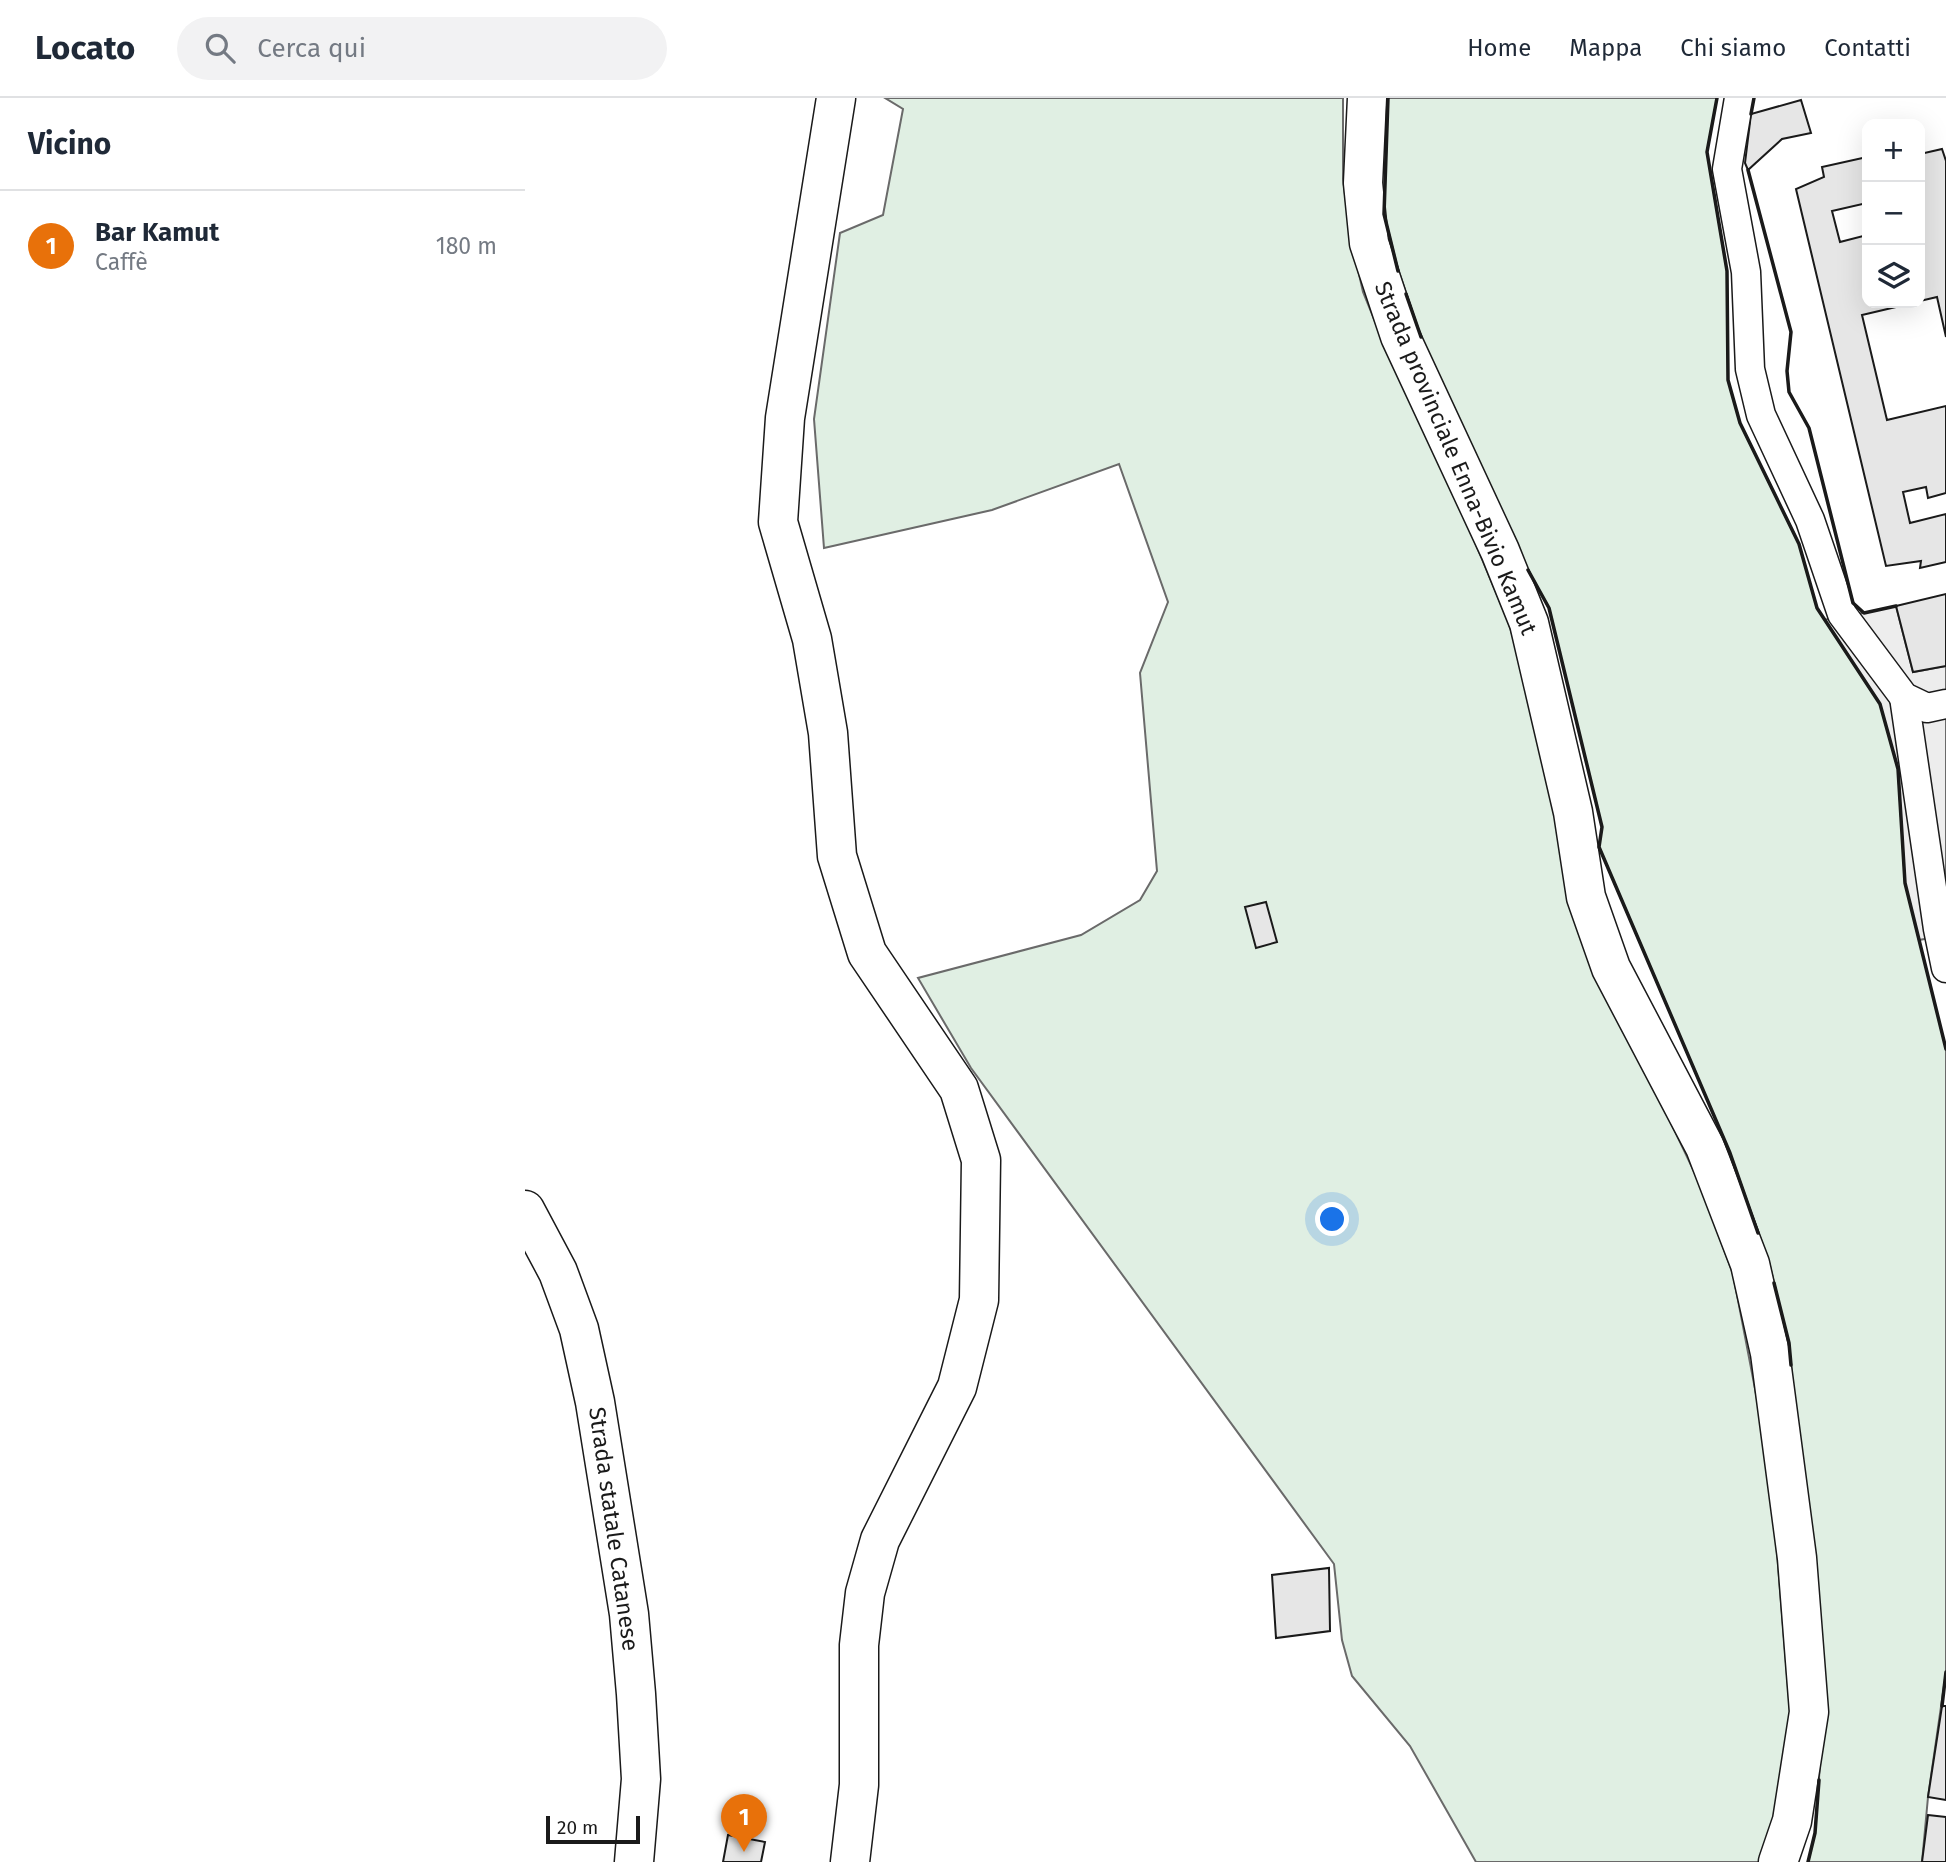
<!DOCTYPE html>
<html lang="it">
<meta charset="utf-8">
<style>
body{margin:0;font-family:"Fira Sans",sans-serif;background:#f2f2f3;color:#1f2937}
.controls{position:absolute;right:21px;top:21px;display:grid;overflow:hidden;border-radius:14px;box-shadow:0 7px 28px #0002}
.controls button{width:63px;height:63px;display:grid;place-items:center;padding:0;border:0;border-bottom:2px solid #e0e1e3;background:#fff;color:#1f2937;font:35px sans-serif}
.scale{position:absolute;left:21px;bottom:18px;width:94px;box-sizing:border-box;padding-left:7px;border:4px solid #1a1a1a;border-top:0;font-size:19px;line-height:24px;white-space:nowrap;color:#1a1a1a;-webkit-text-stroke:5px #fff;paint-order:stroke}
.you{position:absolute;left:808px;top:1122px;width:24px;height:24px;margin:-18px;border:5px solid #fff;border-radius:50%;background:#1a73e8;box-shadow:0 0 0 10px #1a73e833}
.badge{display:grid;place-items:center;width:46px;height:46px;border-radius:50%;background:#db2777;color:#fff;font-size:23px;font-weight:700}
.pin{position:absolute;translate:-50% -58px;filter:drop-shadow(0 2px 4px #0008)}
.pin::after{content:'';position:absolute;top:37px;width:24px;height:21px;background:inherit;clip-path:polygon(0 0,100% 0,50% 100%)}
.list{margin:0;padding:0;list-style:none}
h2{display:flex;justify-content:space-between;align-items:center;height:91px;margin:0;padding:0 28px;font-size:30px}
h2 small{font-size:23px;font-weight:400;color:#747a83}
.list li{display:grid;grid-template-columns:46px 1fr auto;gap:21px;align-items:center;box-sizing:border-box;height:112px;padding:0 28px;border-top:2px solid #e0e1e3}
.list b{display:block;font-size:26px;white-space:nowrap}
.list p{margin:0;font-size:23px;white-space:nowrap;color:#747a83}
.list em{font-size:23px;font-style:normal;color:#747a83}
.icon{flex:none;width:38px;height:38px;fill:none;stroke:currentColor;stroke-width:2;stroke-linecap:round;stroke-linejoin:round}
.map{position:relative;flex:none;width:1421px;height:1764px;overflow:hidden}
header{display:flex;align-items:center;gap:42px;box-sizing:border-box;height:98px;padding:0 35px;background:#fff;border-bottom:2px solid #e0e1e3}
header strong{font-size:33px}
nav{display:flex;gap:38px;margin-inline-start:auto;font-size:24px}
.search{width:490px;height:63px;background:#f2f2f3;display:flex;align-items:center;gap:18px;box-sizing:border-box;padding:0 24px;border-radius:38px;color:#747a83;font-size:26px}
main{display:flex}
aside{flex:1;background:#fff}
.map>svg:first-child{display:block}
.green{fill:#e0efe3;stroke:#6a6a6a;stroke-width:2}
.parking{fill:#ededed;stroke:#6a6a6a;stroke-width:2}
.building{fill:#e6e6e6;stroke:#1a1a1a;stroke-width:2}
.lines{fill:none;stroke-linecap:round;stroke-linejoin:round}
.street-casing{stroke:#1a1a1a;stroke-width:31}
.secondary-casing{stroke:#1a1a1a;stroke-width:41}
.street{stroke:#fff;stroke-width:28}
.secondary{stroke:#fff;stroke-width:38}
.wall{stroke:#1a1a1a;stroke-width:3.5}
.labels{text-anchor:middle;stroke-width:5;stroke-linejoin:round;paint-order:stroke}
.street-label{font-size:23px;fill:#1a1a1a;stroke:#fff}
</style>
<header>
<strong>Locato</strong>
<div class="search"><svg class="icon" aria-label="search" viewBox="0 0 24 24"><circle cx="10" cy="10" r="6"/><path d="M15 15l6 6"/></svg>Cerca qui</div>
<nav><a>Home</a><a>Mappa</a><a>Chi siamo</a><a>Contatti</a></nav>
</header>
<main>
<aside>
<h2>Vicino<small></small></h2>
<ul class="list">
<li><span class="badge" style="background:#e8710a">1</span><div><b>Bar Kamut</b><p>Caffè</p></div><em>180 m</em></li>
</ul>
</aside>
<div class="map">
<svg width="1421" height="1764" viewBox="0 0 1421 1764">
<rect width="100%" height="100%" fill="#fff"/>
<!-- green -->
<g class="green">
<polygon points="360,0 818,0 818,81 825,136 838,194 858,243 944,430 983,523 1008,605 1051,825 1174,1084 1208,1176 1245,1369 1268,1651 1237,1764 951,1764 885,1648 827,1578 817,1542 809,1466 446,970 393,880 556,837 615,802 632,773 615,575 643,504 594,366 467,412 299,450 289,321 315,135 358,117 378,11"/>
<polygon points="863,0 1192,0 1182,54 1202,173 1203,282 1215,325 1274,446 1292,510 1355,606 1373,671 1380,785 1421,951 1421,1574 1403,1699 1397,1764 1283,1764 1290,1735 1298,1625 1264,1245 1244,1164 1205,1055 1074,749 1077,729 1024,510 1002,470 898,245 873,171 859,116"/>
</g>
<!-- parking -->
<polygon class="parking" points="1371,508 1388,574 1421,568 1421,837 1394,842 1380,785 1373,671 1355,606 1300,522 1317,516 1339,515"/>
<!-- building -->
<g class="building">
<polygon points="1276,2 1286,35 1257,41 1223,72 1220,65 1226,16"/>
<polygon points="1417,51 1421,63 1421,239 1412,199 1395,203 1395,56"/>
<polygon points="1342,59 1342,105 1307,113 1315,144 1342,137 1342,205 1388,205 1337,217 1362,322 1421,308 1421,395 1403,400 1401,389 1378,394 1385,425 1421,416 1421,464 1395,470 1396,463 1361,468 1271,91 1299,79 1297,69"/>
<polygon points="1421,496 1421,568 1388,574 1371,508"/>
<polygon points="741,804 752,844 731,850 720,809"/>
<polygon points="804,1470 805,1533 751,1540 747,1477"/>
<polygon points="1417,1608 1421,1608 1421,1702 1403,1699"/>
<polygon points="1403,1717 1421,1719 1421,1764 1397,1764"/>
<polygon points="203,1737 240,1744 236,1764 198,1764"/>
</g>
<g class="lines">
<defs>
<g id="street">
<polyline points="1214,0 1202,71 1221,174 1225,271 1236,317 1285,422 1317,516 1379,599 1402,610 1421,606"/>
<polyline points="1379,599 1413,831 1421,870"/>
</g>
<g id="secondary">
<polyline points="311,0 260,320 253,424 287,541 303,635 312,758 342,855 434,991 456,1062 454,1202 432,1289 355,1442 340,1495 334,1547 334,1687 325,1764"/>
<polyline points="842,0 838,85 844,145 875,238 975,453 1004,525 1048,714 1061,799 1086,870 1180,1049 1225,1166 1245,1255 1272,1460 1284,1614 1267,1723 1253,1764"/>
<polyline points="0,1112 33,1174 54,1231 70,1304 104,1516 111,1596 116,1681 109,1764"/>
</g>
</defs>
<!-- street casing -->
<use href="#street" class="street-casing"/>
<!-- secondary casing -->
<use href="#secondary" class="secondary-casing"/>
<!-- street -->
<use href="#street" class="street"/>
<!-- secondary -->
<use href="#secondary" class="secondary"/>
<!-- wall -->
<g class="wall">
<polyline points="863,0 859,116 873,173"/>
<polyline points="1192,0 1182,54 1202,173 1203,282 1215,325 1274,446 1292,510 1355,606 1373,671 1380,785 1421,951"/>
<polyline points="1226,16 1229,0"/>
<polyline points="1223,72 1266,234 1262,273 1264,294 1284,330 1328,505 1339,515 1371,508"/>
<polyline points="881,196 896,239"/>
<polyline points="1003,472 1024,510 1077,729 1074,749 1205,1055 1233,1135"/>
<polyline points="1249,1185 1264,1245 1266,1267"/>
<polyline points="1417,1608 1421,1574"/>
<polyline points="1283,1764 1290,1735 1294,1682"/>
</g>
</g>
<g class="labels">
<!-- street labels -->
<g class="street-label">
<text transform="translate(931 360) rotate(67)" y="8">Strada provinciale Enna-Bivio Kamut</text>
<text transform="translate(89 1431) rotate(82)" y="8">Strada statale Catanese</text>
</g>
</g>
</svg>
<div class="controls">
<button>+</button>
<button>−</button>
<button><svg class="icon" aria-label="layers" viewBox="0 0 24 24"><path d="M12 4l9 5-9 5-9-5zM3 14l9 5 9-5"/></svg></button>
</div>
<div class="scale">20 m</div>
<div class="you"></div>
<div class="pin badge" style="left:219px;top:1754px;background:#e8710a">1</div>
</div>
</main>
